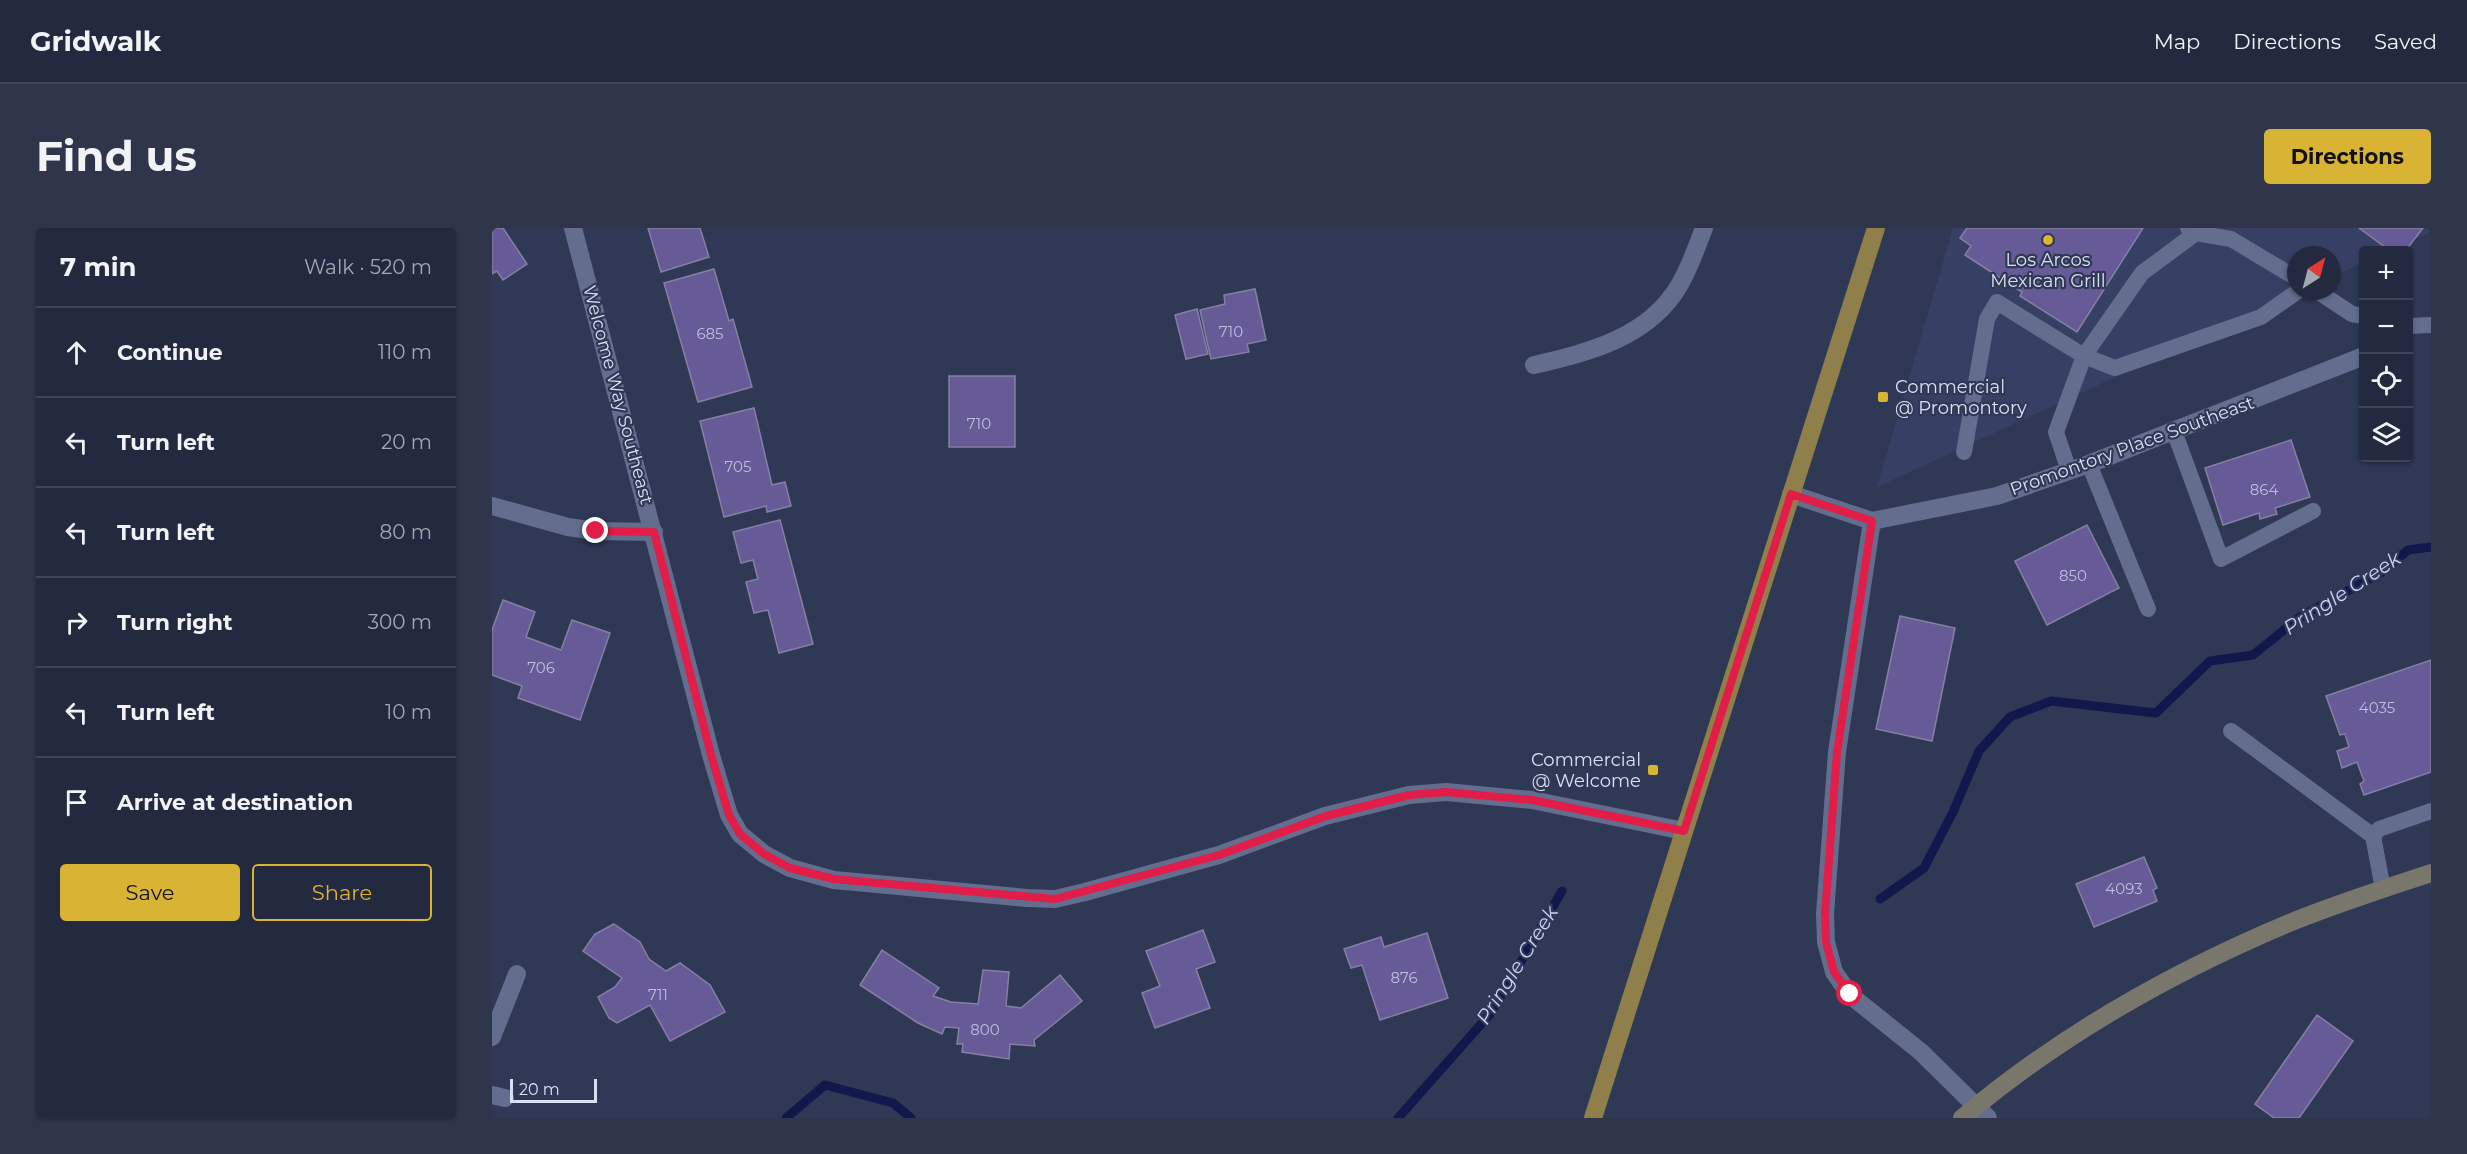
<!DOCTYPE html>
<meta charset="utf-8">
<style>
body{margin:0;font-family:Montserrat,sans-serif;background:#2f364b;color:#f1f3f6}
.controls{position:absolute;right:18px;top:18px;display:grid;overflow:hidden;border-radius:6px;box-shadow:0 2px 4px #0004}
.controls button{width:54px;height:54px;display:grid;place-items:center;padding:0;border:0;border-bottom:2px solid #404659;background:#232a40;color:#f1f3f6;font:30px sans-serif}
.compass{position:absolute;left:1795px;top:18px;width:54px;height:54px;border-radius:50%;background:#232a40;box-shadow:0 2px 4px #0004;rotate:36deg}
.scale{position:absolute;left:18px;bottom:15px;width:87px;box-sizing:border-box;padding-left:6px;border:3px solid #dae0f3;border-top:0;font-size:16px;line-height:21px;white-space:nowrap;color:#dae0f3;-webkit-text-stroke:4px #2f3855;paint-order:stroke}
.stop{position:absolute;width:18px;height:18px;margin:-14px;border:4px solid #e11d48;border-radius:50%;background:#fff}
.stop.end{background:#e11d48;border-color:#fff;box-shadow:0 2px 6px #0008}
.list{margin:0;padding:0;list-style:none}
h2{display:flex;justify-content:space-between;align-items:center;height:78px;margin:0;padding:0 24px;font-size:26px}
h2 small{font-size:20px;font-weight:400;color:#a3a7b1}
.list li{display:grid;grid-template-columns:39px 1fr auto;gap:18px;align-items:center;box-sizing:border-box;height:90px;padding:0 24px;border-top:2px solid #404659}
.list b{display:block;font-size:22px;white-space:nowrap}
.list em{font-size:20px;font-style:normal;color:#a3a7b1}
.actions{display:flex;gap:12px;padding:18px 24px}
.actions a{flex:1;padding:14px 0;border:2px solid #d9b334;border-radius:6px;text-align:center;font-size:21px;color:#d9b334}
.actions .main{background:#d9b334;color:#111}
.icon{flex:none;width:33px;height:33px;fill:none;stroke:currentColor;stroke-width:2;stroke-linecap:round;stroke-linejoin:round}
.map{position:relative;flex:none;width:1939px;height:890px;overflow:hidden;border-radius:6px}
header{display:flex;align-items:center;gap:36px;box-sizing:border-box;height:84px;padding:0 30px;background:#232a40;border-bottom:2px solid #404659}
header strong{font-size:28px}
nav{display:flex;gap:33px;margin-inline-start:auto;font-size:21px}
.intro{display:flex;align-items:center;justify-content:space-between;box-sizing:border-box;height:144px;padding:0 36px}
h1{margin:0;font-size:42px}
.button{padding:15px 27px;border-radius:6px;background:#d9b334;color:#111;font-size:21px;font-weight:700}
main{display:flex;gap:36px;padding:0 36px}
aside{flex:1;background:#232a40;border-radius:6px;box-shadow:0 2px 4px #0004}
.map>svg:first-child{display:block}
.built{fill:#364064}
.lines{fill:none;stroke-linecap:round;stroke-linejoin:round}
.stream{stroke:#11184c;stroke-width:9}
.building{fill:#665a97;stroke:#8580a3;stroke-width:1.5}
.service{stroke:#636d8e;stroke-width:16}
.minor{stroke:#636d8e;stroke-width:18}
.secondary{stroke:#79776c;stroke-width:18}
.primary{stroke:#8f804b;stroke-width:18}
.route{stroke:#e11d48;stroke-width:8}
.poi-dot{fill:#d9b334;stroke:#2f3855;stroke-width:2}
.labels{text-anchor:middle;stroke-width:4.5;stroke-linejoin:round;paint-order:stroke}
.number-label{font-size:15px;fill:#bdbedc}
.poi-label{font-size:18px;fill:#dae0f3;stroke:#2f3855}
.street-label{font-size:18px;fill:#dae0f3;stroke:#2f3855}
.water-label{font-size:20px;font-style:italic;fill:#c8d3f6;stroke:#2f3855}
</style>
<header>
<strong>Gridwalk</strong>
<nav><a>Map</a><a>Directions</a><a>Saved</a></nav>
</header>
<div class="intro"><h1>Find us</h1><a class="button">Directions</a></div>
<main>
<aside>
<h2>7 min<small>Walk · 520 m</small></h2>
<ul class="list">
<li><svg class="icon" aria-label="ahead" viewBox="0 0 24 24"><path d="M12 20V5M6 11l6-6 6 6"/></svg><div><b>Continue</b></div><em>110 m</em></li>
<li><svg class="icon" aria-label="left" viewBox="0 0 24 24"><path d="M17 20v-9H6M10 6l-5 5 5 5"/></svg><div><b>Turn left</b></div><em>20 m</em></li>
<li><svg class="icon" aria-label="left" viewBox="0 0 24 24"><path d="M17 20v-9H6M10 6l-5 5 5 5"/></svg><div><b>Turn left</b></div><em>80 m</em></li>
<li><svg class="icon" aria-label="right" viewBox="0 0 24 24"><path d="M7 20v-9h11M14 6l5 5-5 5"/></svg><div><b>Turn right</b></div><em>300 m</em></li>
<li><svg class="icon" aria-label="left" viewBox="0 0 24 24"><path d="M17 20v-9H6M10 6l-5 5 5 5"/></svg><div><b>Turn left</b></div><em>10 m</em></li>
<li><svg class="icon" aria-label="arrive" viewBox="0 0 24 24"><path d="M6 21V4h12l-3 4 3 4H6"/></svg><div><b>Arrive at destination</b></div></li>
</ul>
<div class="actions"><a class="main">Save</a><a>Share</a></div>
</aside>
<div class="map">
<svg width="1939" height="890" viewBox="0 0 1939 890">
<rect width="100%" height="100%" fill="#2f3855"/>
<!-- built -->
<polygon class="built" points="1461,0 1939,0 1939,4 1899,22 1872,22 1871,35 1840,49 1840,27 1804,27 1804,63 1810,63 1385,259"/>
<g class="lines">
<!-- stream -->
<g class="stream">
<polyline points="1388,671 1432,640 1461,584 1487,523 1518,489 1559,473 1664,485 1718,433 1761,427 1808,389 1890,344 1916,322 1939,319"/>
<polyline points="294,890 333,857 401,875 419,890"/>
<polyline points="906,890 999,785 1070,663"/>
</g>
</g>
<!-- building -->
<g class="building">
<polygon points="0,0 11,0 35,36 11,52 5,43 0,46"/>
<polygon points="156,0 208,0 217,29 169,44"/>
<polygon points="1475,0 1651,0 1585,104 1528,68 1530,64 1473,27 1479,18 1468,10"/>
<polygon points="1867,0 1931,0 1914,22 1897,22"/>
<polygon points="222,41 237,93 241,91 260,159 206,174 172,55"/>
<polygon points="763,61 774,112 755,116 757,124 719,131 708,82 733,76 732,67"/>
<polygon points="705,81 716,126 694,131 683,87"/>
<rect x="457" y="148" width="66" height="71"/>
<polygon points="262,180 280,257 293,254 299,278 275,284 274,278 232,289 208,193"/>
<polygon points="1799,212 1818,269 1783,280 1785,286 1768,291 1767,285 1731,297 1713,240"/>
<polygon points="288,292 321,416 287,425 276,382 262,385 254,354 266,351 261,332 249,335 241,304"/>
<polygon points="1595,297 1627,360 1555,397 1523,333"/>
<polygon points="11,372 43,384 34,409 69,422 80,392 118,405 88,492 26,470 30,458 0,447 0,402"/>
<polygon points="1408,388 1463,400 1440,513 1384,501"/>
<polygon points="1939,432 1939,544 1872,567 1868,556 1872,553 1865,534 1850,540 1845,523 1857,519 1853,506 1848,507 1834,468"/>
<polygon points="1652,629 1665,660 1661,662 1665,673 1602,699 1584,656"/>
<polygon points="122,696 148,714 157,731 174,743 188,735 218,757 233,784 178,813 158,777 125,795 117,790 106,769 123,759 130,750 91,723 103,706"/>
<polygon points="711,702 723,734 704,741 718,780 663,800 650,765 668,758 654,723"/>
<polygon points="935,705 956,770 888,792 870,737 859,740 852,721 889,709 892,719"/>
<polygon points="390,722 447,760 441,768 459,774 486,776 491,742 517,744 514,778 529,780 568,747 590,773 542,812 543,818 518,816 517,831 470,824 471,816 465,816 467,800 453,799 450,806 426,795 368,757"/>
<polygon points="1825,787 1861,813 1807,890 1782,890 1763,876"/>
</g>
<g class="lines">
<!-- service -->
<g class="service">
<polyline points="1696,0 1704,5 1739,11 1804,50"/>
<polyline points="1825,63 1860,86 1872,88"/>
<polyline points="1916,98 1939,97"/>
<polyline points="1682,203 1729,331 1821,283"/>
<polyline points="1472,224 1495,91 1505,74 1592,128 1623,140 1769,89 1806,63"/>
<polyline points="1597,236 1656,381"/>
<polyline points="1577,243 1564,204 1592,128 1650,45 1704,5"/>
<polyline points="1739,503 1881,608"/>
<polyline points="1891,661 1881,608 1887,601 1939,583"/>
</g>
<!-- minor -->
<g class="minor">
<polyline points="81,0 219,527 237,587 248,606 272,626 298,640 342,652 535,670 563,671 593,664 727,627 833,588 917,567 954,564 1040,572 1192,603"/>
<path d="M1042 137C1098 124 1158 109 1188 56 1198 39 1205 18 1212 0"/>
<polyline points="1299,266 1380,293 1505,268 1597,236 1872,128"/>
<polyline points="0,278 76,299 104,303 162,304"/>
<polyline points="1380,293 1345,524 1333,686 1334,714 1342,744 1358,767 1429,824 1496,890"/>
<polyline points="0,809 25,746"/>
<polyline points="0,867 13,870"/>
</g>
<!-- secondary -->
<path class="secondary" d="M1470 890C1567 808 1684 742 1802 693 1847 675 1893 660 1939 645"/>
<!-- primary -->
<polyline class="primary" points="1101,890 1384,0"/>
</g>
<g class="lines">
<!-- route -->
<polyline class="route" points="104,303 162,304 219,527 237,587 248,606 272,626 298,640 342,651 563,671 727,627 834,588 917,567 954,564 1040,572 1192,603 1299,266 1380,293 1345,524 1333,686 1334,714 1342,744 1358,766"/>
</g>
<!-- markers -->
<g class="poi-dot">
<circle cx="1556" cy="12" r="6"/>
<rect x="1385" y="163" width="12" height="12" rx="3"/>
<rect x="1155" y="536" width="12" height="12" rx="3"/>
</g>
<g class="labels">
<!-- number labels -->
<g class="number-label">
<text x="739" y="109">710</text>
<text x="218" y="111">685</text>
<text x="487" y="201">710</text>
<text x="246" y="244">705</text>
<text x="1772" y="267">864</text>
<text x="1581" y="353">850</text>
<text x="49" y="445">706</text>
<text x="1885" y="485">4035</text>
<text x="1632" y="666">4093</text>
<text x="912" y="755">876</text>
<text x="166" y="772">711</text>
<text x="493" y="807">800</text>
</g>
<!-- poi labels -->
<g class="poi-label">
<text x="1556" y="38">Los Arcos<tspan x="1556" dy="21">Mexican Grill</tspan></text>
<text x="1403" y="165" text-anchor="start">Commercial<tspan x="1403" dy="21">@ Promontory</tspan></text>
<text x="1149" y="538" text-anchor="end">Commercial<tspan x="1149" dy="21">@ Welcome</tspan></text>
</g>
<!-- street labels -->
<g class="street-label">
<text transform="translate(126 167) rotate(75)" y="6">Welcome Way Southeast</text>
<text transform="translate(1640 218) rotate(-20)" y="6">Promontory Place Southeast</text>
</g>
<!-- water labels -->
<g class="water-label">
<text transform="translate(1850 365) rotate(-33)" y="7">Pringle Creek</text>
<text transform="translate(1025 737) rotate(-58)" y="7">Pringle Creek</text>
</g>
</g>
</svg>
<div class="controls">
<button>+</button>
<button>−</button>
<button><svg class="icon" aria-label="locate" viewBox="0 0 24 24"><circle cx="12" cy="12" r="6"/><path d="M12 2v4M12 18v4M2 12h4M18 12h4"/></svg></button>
<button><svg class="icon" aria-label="layers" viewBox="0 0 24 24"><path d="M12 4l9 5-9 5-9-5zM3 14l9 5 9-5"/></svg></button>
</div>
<svg class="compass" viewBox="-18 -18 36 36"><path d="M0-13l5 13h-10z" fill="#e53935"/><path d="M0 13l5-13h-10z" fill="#a3a7b1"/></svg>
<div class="scale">20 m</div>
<div class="stop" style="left:1358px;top:766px"></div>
<div class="stop end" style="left:104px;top:303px"></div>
</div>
</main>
